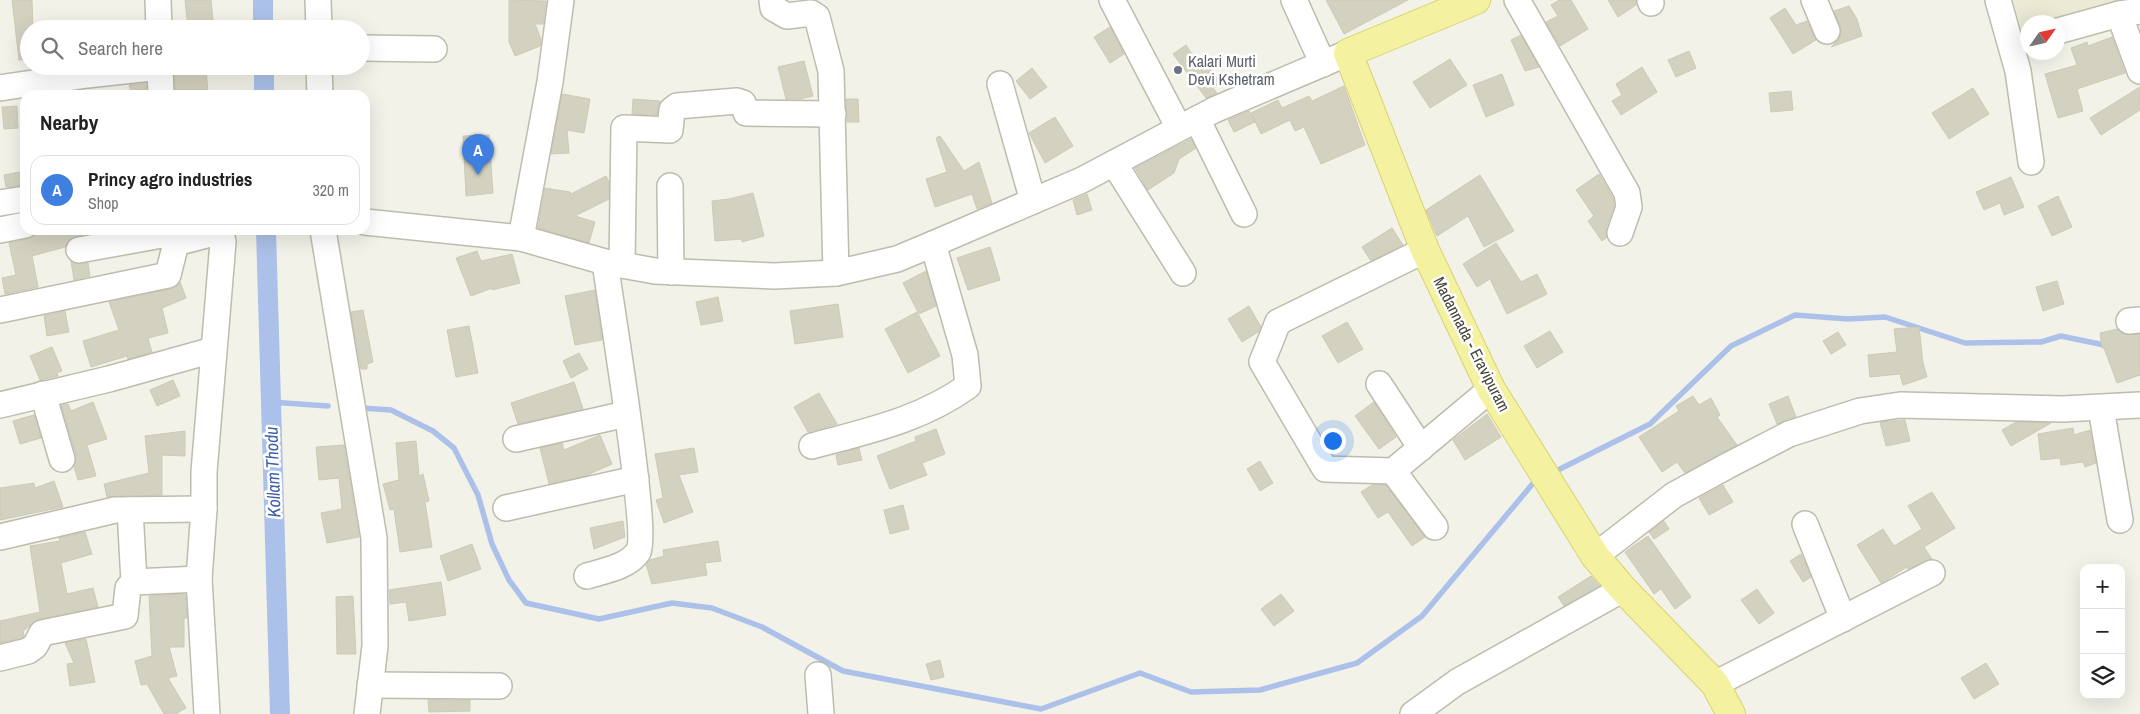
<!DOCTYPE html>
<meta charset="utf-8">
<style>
body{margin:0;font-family:"Archivo Narrow",sans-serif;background:#f2f2f2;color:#222}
.controls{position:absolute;right:15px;bottom:15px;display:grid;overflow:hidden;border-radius:10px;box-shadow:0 5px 20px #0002}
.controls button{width:45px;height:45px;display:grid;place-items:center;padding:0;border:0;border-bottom:1px solid #e0e0e0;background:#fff;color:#222;font:25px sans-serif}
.compass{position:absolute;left:2020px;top:15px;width:45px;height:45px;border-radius:50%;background:#fff;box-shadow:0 5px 20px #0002;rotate:56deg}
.you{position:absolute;left:1332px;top:440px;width:18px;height:18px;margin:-12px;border:4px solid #fff;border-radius:50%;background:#1a73e8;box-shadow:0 0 0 8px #1a73e833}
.badge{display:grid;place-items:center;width:32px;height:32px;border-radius:50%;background:#e4772f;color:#fff;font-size:16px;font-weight:700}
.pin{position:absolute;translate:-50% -41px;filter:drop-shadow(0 1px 2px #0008)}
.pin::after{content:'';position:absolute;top:26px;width:18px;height:15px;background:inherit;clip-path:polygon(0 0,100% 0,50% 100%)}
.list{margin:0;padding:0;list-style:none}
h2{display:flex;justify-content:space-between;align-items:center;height:65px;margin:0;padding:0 20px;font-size:21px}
h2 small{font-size:16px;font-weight:400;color:#767676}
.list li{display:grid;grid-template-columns:32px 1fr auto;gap:15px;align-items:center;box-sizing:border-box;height:70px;margin:0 10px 10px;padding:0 10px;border:1px solid #e0e0e0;border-radius:15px}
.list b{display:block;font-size:19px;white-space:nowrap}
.list p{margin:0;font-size:16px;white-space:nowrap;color:#767676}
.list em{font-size:16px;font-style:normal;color:#767676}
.icon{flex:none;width:28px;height:28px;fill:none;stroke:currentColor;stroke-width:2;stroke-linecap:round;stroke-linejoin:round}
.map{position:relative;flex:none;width:2140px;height:714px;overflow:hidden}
.search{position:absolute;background:#fff;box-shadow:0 5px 20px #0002;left:20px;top:20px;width:350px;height:55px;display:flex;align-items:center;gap:12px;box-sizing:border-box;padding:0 18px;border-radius:28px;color:#767676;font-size:19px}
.panel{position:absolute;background:#fff;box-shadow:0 5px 20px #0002;left:20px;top:90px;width:350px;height:145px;border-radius:15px}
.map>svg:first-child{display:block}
.education{fill:#ebead5}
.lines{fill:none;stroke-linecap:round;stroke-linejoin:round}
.stream{stroke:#acc1e9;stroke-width:5.5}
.canal{stroke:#acc1e9;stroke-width:20}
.building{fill:#d3d1c0;stroke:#cecab4}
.minor-casing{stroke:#bebcad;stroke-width:28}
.major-casing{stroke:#d8d372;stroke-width:30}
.minor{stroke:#fff;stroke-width:25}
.major{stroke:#f4f1a1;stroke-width:28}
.worship-dot{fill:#6b7280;stroke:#fff;stroke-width:2}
.labels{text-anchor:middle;stroke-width:5;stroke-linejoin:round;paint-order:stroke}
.worship-label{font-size:16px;fill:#5b616d;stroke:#fff;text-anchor:start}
.street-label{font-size:16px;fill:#464438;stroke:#fff}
.water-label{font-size:18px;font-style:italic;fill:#3c5fa7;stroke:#fff}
</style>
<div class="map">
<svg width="2140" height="714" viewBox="0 0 2140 714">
<rect width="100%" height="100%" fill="#f3f2e9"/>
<!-- education -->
<polygon class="education" points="2013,0 2117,0 2044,22 2028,22 2027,28 2022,29"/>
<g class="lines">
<!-- stream -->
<g class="stream">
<polyline points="270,402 328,406"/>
<polyline points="362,408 391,410 433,431 454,448 478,495 492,544 509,580 526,603 599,619 672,603 712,608 762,627 843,671 1041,709 1140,673 1191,692 1260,690 1357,663 1422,616 1535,481 1539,479"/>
<polyline points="1552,473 1650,424 1731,346 1795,315 1848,319 1885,317 1965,343 2041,342 2061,336 2109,346"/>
</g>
<!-- canal -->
<g class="canal">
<polyline points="263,0 263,29"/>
<polyline points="264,66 264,95"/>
<polyline points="266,230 280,714"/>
</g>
</g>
<!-- building -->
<g class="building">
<polygon points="12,0 32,0 33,29 29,29 29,59 19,60"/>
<polygon points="185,0 211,0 214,29 188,29"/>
<polygon points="509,0 546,1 543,24 535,24 541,39 540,46 515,56 509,42"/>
<polygon points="1326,0 1408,0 1344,34"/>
<polygon points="1559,0 1571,0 1588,29 1560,46 1546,22 1558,16 1551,5"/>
<polygon points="1608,0 1636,0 1636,5 1618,17"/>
<polygon points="1849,6 1857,19 1862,36 1831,47 1839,39 1841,32 1834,11"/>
<polygon points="1785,8 1796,25 1807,21 1816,40 1793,54 1770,18"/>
<polygon points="1110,27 1124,54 1110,63 1094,37"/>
<polygon points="1521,35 1539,67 1525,71 1511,40"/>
<polygon points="2112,37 2125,73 2077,89 2083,111 2058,118 2045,74 2077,65 2071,48 2087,42 2088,46"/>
<polygon points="1186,45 1198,63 1203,59 1220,83 1213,88 1217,93 1206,98 1173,54"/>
<polygon points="1689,51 1696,68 1676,77 1668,60"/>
<polygon points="1450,59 1467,85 1430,108 1413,82"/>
<polygon points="804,61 813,96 800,99 786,99 778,67"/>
<polygon points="174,66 206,66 208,95 175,95"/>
<polygon points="1642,67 1657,92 1621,115 1612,101 1622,95 1616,84"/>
<polygon points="1032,68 1047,87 1030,99 1016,81"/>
<polygon points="1502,74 1514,105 1486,117 1473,85"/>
<polygon points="146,83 147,95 132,95 129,85"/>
<polygon points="1344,86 1365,145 1321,164 1304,127 1295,131 1290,120 1261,134 1251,113 1278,100 1282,108 1309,96 1312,101"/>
<polygon points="2140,87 2140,110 2101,135 2090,118"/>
<polygon points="1973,88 1989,114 1949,139 1932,113"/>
<polygon points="1791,91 1793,110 1771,112 1769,93"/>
<polygon points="562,94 590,99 584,133 567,130 569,153 551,154"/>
<polygon points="633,99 660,101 657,115 632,114"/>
<polygon points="846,99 858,99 859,122 847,122"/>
<polygon points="17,106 18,128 4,129 2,107"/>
<polygon points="1249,111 1255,122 1234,132 1228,120"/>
<polygon points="1055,117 1073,146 1045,163 1029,133"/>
<polygon points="489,135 493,193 466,196 463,136"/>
<polygon points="940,136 964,171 979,162 992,203 977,209 972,194 935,207 926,179 947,172 936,138"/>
<polygon points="1191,139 1196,148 1179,159 1174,173 1148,190 1135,168"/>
<polygon points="25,171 25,185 6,187 4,175"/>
<polygon points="1599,174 1613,198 1614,206 1606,228 1607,237 1602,241 1588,221 1594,216 1576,190"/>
<polygon points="1480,175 1514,231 1484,247 1468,216 1437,236 1426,210"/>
<polygon points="606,176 609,182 609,199 575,216 595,222 589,243 538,228 545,188 570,192 571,194"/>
<polygon points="2011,177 2024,207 2004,215 2000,203 1984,210 1976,192"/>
<polygon points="753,193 764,236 742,242 742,239 715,241 712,201 729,199"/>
<polygon points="1087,194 1092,210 1077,215 1073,200"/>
<polygon points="2058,196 2072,227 2052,236 2038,206"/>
<polygon points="1392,228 1403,245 1371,261 1362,247"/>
<polygon points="38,230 82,230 83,235 70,239 65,247 32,256 38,287 5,294 2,278 16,275 9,243 28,239"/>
<polygon points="1496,243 1521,282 1537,274 1547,294 1507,314 1490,279 1477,287 1463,264"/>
<polygon points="990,247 1000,280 968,290 957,258"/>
<polygon points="477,251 481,261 512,254 520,283 492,290 492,288 471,296 456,258"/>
<polygon points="71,261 75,264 88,263 90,276 74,280"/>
<polygon points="926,271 936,306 919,314 903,283"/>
<polygon points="2057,281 2064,304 2043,311 2036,287"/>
<polygon points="180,282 186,298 162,308 168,333 148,338 152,352 128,359 127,356 91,367 83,341 119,330 109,302 171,289"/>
<polygon points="595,290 602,340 575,345 565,296"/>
<polygon points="718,297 723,321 701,325 696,302"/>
<polygon points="838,304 843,337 795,344 790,311"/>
<polygon points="1249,306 1261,327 1258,332 1242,342 1228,319"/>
<polygon points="363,310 373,362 367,364 367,369 361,369 351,312"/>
<polygon points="65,311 69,332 47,336 44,316"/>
<polygon points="917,312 940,356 908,373 885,329"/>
<polygon points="1347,322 1363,349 1338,363 1322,336"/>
<polygon points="469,326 478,373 456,377 447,330"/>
<polygon points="1919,327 1923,363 1927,377 1903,385 1900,374 1870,377 1868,355 1897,352 1894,329"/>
<polygon points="2117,329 2123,334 2140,334 2140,375 2117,383 2104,348 2102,348 2100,333"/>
<polygon points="1550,331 1563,352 1537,368 1524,346"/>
<polygon points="1838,332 1846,345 1831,354 1823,341"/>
<polygon points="52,347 62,371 57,373 58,376 40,380 30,356"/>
<polygon points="579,353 588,369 571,378 563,361"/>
<polygon points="173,380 180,396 157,406 150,390"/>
<polygon points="574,382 583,409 518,424 511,403"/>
<polygon points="819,393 837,424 808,432 794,407"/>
<polygon points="1693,396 1699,405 1711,398 1720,415 1717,417 1737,445 1685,473 1677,462 1662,472 1639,437 1679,411 1676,406"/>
<polygon points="1788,396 1796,417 1777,424 1769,404"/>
<polygon points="93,402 107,439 87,445 96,476 78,480 74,467 76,455 61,405 68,404 71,411"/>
<polygon points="1374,402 1396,437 1379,449 1355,416"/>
<polygon points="1487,414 1501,437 1465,460 1453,440"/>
<polygon points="34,415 41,438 20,444 13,421"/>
<polygon points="1905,420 1910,441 1886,446 1880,422"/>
<polygon points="2016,422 2051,423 2011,446 2002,430"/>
<polygon points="2073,428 2074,435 2090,430 2096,463 2085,467 2083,462 2061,465 2060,458 2041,460 2038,434"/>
<polygon points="936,429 945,454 922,463 927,475 890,489 877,456 916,441 915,437"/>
<polygon points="185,431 185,456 162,455 162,495 107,497 104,484 149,473 145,436"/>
<polygon points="600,435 612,464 585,476 549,484 540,448 562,443 564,450"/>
<polygon points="416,441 419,476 423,474 429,501 425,502 432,547 400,552 394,509 390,510 383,484 399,480 396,443"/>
<polygon points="344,445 359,537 327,543 321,513 342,509 339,478 319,480 316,447"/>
<polygon points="694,448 698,472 679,475 693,512 664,523 656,500 663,498 655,454"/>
<polygon points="859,448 862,460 838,465 836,455"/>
<polygon points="1260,461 1273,483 1260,491 1247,469"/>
<polygon points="54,481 63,507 0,520 0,488 34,483 35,488"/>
<polygon points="1372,485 1386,485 1425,537 1412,546 1388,512 1378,518 1361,492"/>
<polygon points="1723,485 1733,502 1709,515 1699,498"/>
<polygon points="1932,492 1955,528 1924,547 1932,559 1908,569 1907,567 1881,583 1857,545 1883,529 1894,546 1922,529 1908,506"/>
<polygon points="903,505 909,529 890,534 884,510"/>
<polygon points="623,521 625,537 594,549 590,528"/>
<polygon points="1664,521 1669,529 1654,539 1649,532"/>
<polygon points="85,532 92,554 61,563 67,594 93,588 98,607 39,619 23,631 24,636 22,638 0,643 0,621 40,612 30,546 60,541 59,538"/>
<polygon points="1648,536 1691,597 1675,609 1661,589 1654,594 1625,552"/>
<polygon points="718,541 721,561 705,563 707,575 652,584 646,564 650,560 664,556 663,550"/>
<polygon points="472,544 481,569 448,581 440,556"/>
<polygon points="1801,554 1811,577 1803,582 1790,561"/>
<polygon points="1591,576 1600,586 1564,606 1558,597"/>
<polygon points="441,582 446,615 409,621 406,602 390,604 389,590"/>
<polygon points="1757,589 1774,613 1759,624 1741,600"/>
<polygon points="185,594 187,618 184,618 184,647 169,647 177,676 168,678 186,708 176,714 164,714 147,684 141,685 135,661 152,656 149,596"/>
<polygon points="1281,594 1294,611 1274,626 1261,609"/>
<polygon points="353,596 356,654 337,654 336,597"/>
<polygon points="86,639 95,682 70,686 67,664 74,663 65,643"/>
<polygon points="940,660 944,677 931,680 926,664"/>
<polygon points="1986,663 1999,684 1974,699 1961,678"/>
<polygon points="428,700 470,700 470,711 429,712"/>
</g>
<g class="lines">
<defs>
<g id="minor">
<polyline points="158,0 159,29"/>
<polyline points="318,0 319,29"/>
<polyline points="772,0 773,8 787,16 811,13 817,17 831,71 836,273"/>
<polyline points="1112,0 1179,128"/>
<polyline points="1294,0 1323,64"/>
<polyline points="1517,0 1627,193 1629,207 1620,233"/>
<polyline points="1650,0 1651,3"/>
<polyline points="1814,0 1827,31"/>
<polyline points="1998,0 2018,71 2031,162"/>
<polyline points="2119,14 2140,71"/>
<polyline points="2058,31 2119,14 2140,11"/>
<polyline points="361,48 434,49"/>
<polyline points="160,66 161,95"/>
<polyline points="319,66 320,95"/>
<polyline points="1000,84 1033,201"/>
<polyline points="0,88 87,75 160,67"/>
<polyline points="1197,119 1244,214"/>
<polyline points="1114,163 1183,273"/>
<polyline points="670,186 671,272"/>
<polyline points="0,203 25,199"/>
<polyline points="365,222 521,238 605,262 655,271 774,276 836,273 897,259 933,244 1082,180 1214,110 1348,53"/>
<polyline points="0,230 25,225"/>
<polyline points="167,230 169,238 176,243 218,232 221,233 223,242 204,472 204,509 199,579 207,714"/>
<polyline points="323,230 374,538 375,646 367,714"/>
<polyline points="521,238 550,82 561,0"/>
<polyline points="79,250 167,234"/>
<polyline points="1425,250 1278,322 1262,362 1325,469 1393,471 1491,389"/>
<polyline points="622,265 624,128 670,130 672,110 677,106 737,101 743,103 746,113 833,114"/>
<polyline points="0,310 168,275 176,243"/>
<polyline points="2129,321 2140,320"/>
<polyline points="1379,384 1421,448"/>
<polyline points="43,394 62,459"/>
<polyline points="0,405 109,379 213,350"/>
<polyline points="2101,408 2120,520"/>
<polyline points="516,439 626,414"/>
<path d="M812 446C867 431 921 420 968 386L965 355 933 244"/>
<polyline points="1393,471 1435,527"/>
<polyline points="506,508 636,479"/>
<polyline points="130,510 134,582"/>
<polyline points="1805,524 1843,619"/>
<polyline points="0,537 115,510 204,509"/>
<polyline points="1595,556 1674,495 1729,465 1789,434 1860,411 1900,405 2063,409 2140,405"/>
<path d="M587 576C603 571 628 567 638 552 649 534 610 300 605 262"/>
<polyline points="0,658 28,651 35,646 42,633 125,616 128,588 134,582 199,579"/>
<polyline points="818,675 821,714"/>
<polyline points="1715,684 1932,573"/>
<polyline points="370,685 499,686"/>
<polyline points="1413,714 1457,682 1623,589"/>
</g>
<polyline id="major" points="1476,0 1348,53 1425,250 1491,389 1595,556 1623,589 1715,684 1731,714"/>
</defs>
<!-- minor casing -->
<use href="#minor" class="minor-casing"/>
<!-- major casing -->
<use href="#major" class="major-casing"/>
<!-- minor -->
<use href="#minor" class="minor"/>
<!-- major -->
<use href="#major" class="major"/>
</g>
<!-- markers -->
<circle class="worship-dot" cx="1178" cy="70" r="5"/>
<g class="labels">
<!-- worship labels -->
<g class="worship-label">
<text x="1188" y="67">Kalari Murti<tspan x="1188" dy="18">Devi Kshetram</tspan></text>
</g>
<!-- street labels -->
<g class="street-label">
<text transform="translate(1472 344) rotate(63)" y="6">Madannada - Eravipuram</text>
</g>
<!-- water labels -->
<g class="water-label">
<text transform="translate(273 472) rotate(-92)" y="6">Kollam Thodu</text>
</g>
</g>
</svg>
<div class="controls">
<button>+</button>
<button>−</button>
<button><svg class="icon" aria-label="layers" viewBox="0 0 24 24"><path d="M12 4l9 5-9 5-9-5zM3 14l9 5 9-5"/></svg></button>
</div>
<svg class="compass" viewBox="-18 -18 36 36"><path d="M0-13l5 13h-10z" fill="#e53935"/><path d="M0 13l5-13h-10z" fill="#767676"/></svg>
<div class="you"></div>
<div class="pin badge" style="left:478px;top:175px;background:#3f7fe0">A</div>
<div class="search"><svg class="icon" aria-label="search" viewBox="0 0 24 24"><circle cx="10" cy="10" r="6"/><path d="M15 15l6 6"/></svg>Search here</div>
<section class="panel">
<h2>Nearby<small></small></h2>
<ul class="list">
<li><span class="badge" style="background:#3f7fe0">A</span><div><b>Princy agro industries</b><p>Shop</p></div><em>320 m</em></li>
</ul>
</section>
</div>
